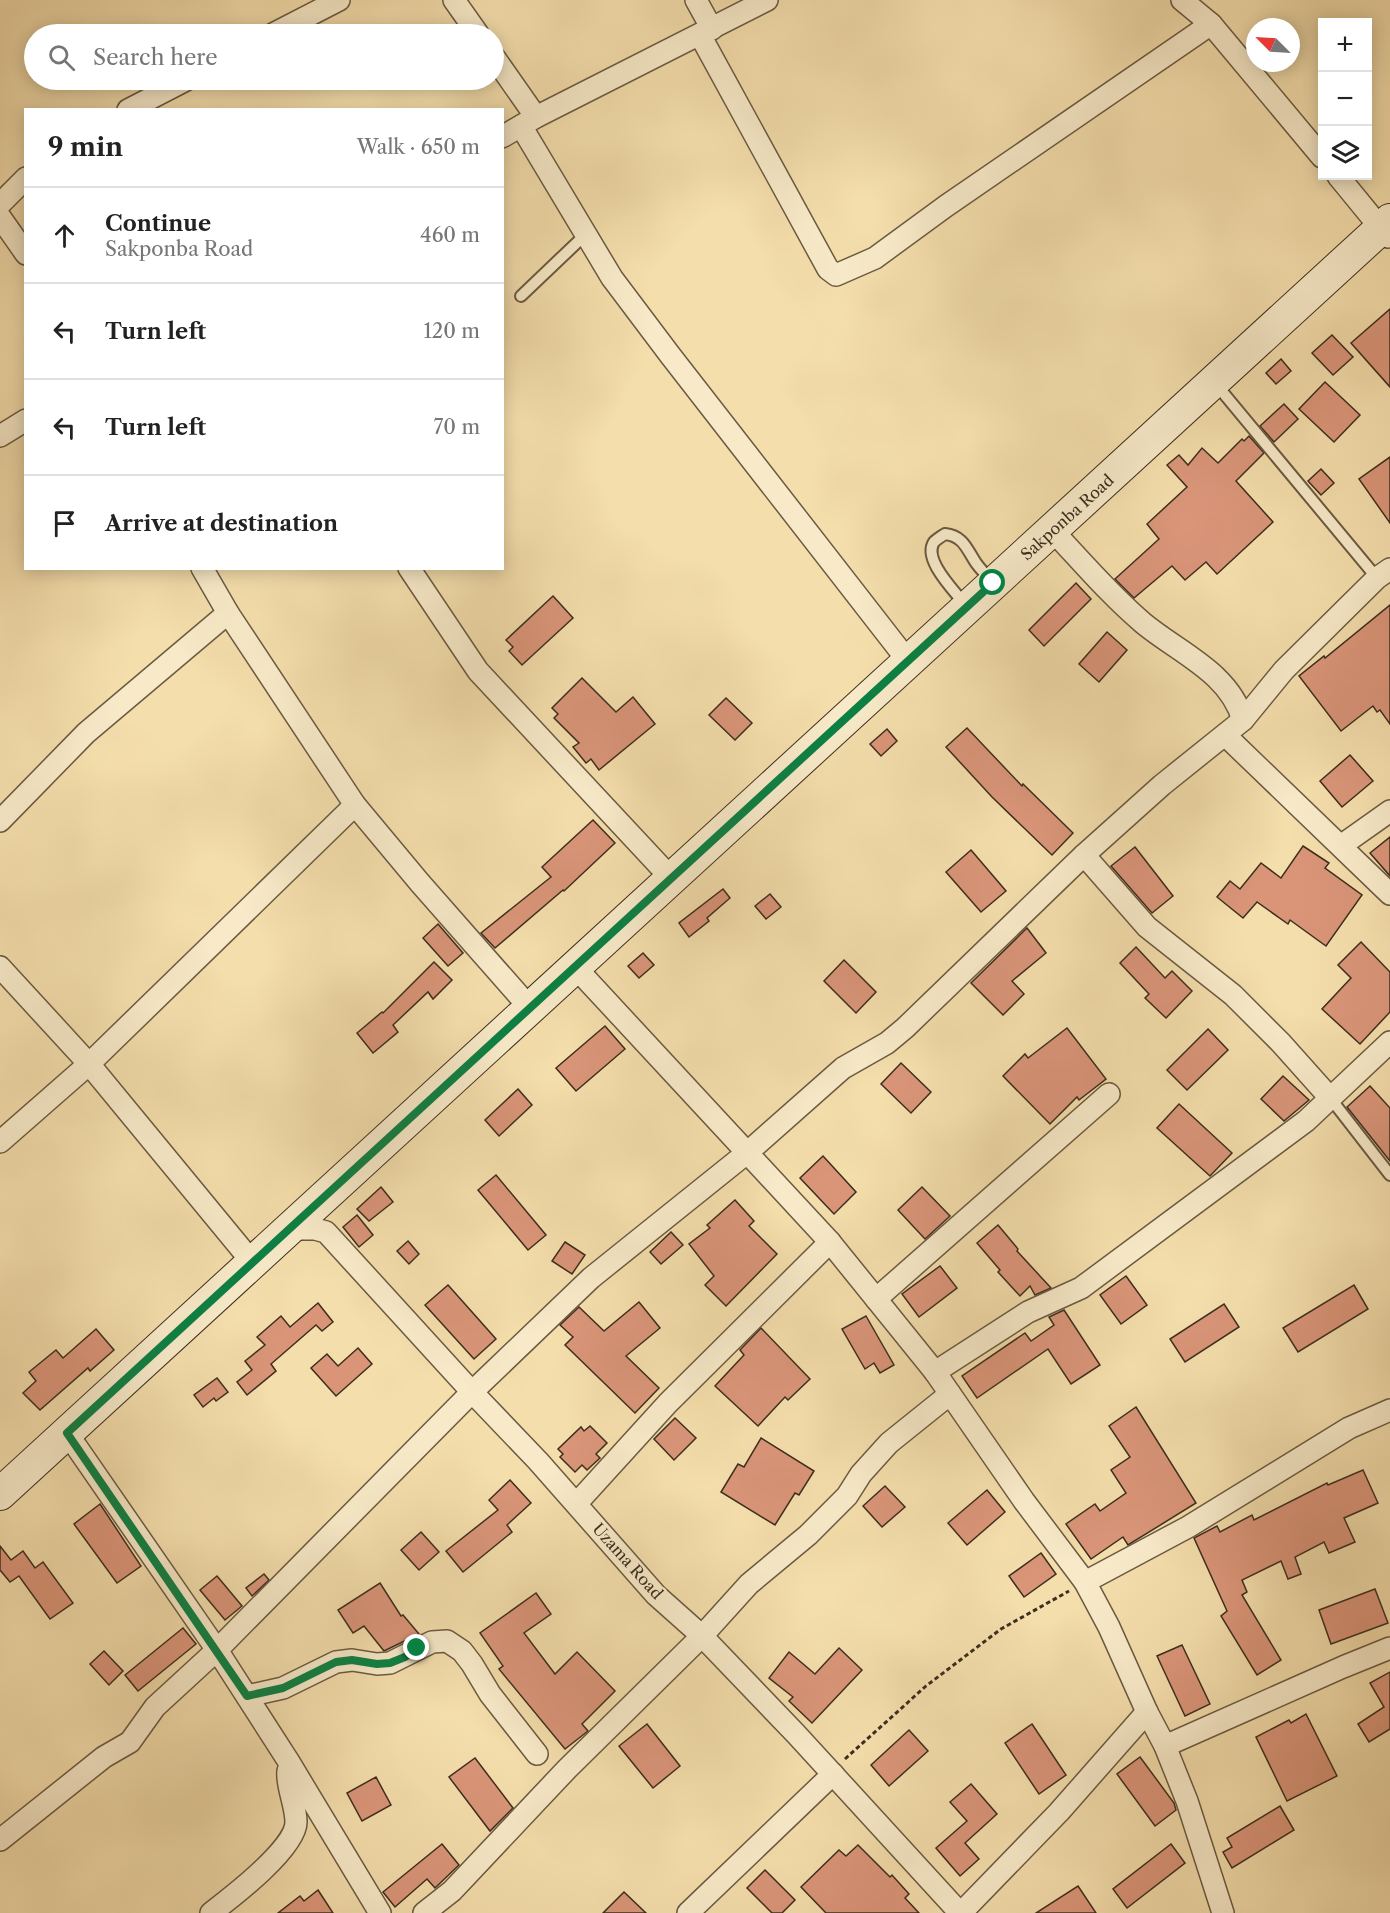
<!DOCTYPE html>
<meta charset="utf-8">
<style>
body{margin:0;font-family:"Libre Caslon Text",serif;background:#f6f6f6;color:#222}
.controls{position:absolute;right:18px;top:18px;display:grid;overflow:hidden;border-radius:0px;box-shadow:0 3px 15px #0003}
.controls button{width:54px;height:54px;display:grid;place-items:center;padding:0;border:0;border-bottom:2px solid #e0e0e0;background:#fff;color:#222;font:30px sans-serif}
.compass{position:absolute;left:1246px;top:18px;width:54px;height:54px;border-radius:50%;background:#fff;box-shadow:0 3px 15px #0003;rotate:294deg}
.stop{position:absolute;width:18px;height:18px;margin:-14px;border:4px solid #0b8043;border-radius:50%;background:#fff}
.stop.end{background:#0b8043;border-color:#fff;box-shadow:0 2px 6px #0008}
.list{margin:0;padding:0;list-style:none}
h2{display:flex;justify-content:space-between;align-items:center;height:78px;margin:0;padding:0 24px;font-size:26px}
h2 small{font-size:20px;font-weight:400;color:#767676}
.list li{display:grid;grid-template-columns:39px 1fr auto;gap:18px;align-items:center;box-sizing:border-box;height:96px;padding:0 24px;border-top:2px solid #e0e0e0}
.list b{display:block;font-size:22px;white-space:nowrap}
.list p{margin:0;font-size:20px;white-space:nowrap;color:#767676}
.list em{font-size:20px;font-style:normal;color:#767676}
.icon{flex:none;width:33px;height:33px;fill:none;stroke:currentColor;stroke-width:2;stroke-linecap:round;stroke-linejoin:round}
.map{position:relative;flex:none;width:1390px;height:1913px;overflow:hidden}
.search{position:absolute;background:#fff;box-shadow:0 3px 15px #0003;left:24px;top:24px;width:480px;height:66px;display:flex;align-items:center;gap:15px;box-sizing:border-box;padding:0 21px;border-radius:33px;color:#767676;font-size:22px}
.panel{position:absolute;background:#fff;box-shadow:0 3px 15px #0003;left:24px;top:108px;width:480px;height:462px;border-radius:0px}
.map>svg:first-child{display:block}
.building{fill:#da9579;stroke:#3d2e1e;stroke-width:1.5}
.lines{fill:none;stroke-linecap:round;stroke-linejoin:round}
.service-casing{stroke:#6b5a42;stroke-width:14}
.minor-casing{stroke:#6b5a42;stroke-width:24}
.secondary-casing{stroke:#3d2e1e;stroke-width:34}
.path{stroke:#3d2e1e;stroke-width:3;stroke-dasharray:4.5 3;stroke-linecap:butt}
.service{stroke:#f8eac9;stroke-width:10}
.minor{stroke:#f8eac9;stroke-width:21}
.secondary{stroke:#f8eac9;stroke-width:32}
.route{stroke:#0b8043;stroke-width:8}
.labels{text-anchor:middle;stroke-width:4.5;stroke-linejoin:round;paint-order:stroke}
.street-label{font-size:16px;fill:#3d2e1e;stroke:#f8eac9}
</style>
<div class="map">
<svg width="1390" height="1913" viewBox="0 0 1390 1913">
<rect width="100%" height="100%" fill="#f4deac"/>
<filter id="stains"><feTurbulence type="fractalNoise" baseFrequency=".00333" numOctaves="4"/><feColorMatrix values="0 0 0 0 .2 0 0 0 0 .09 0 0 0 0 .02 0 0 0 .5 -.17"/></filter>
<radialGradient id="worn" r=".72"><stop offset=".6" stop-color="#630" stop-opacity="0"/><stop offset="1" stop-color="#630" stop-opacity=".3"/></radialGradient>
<!-- building -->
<g class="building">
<polygon points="1390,309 1390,387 1351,343"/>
<polygon points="1332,335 1353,357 1333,375 1312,353"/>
<polygon points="1281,359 1291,371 1276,384 1266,373"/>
<polygon points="1325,382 1360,415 1334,442 1299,409"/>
<polygon points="1284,404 1298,419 1274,442 1260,426"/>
<polygon points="1249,436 1264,453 1236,481 1273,522 1217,574 1206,562 1185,580 1172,566 1134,598 1115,579 1159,539 1147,524 1187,487 1167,465 1179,455 1188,465 1202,448 1218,463 1242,439 1244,441"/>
<polygon points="1390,457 1390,523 1359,479"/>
<polygon points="1321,469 1334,483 1321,495 1308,481"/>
<polygon points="1076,583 1091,599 1044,646 1029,630"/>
<polygon points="553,596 573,618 522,665 509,651 513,647 506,640"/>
<polygon points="1390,605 1390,724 1380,710 1377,712 1373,706 1341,731 1299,676 1324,656 1325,658"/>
<polygon points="1107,632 1127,650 1099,682 1079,664"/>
<polygon points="582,678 616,712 633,697 655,724 599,770 591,759 586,763 573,747 579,743 554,718 558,714 552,708"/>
<polygon points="726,698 752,723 735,740 709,715"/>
<polygon points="967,728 1022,786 1023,784 1073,833 1052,855 992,797 946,747"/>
<polygon points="887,729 897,741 881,756 870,744"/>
<polygon points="1350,755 1373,781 1342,807 1320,781"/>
<polygon points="593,820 615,843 564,891 563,890 495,948 481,933 551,877 542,867"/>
<polygon points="1390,837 1390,876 1370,853"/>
<polygon points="1303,846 1329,863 1325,868 1362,895 1326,946 1290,920 1288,924 1257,902 1243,918 1217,897 1230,881 1240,889 1261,863 1281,878"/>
<polygon points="1135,847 1173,896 1152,913 1111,866"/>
<polygon points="971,850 1006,891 981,912 946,872"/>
<polygon points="723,889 730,898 707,918 709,921 689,937 679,923"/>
<polygon points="770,894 781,907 766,919 755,906"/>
<polygon points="438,924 463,953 448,966 423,938"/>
<polygon points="1027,928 1046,953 1012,981 1024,994 1003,1015 971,983"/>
<polygon points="1361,942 1390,972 1390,1012 1360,1044 1322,1009 1351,978 1338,965"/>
<polygon points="1136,947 1165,978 1172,971 1192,991 1166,1018 1145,998 1149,994 1120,963"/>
<polygon points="643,953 654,965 639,978 628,966"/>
<polygon points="844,960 876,992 856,1013 824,981"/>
<polygon points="434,962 452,980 433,999 428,992 393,1025 398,1032 373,1053 357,1033 382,1012 383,1013"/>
<polygon points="605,1026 625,1049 576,1091 556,1068"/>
<polygon points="1067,1028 1106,1079 1079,1100 1077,1097 1050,1124 1003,1076 1025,1054 1028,1058"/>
<polygon points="1208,1029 1228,1050 1187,1090 1167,1070"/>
<polygon points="901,1063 931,1092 911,1113 881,1084"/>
<polygon points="1283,1076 1309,1100 1284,1121 1261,1099"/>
<polygon points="1370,1086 1390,1108 1390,1161 1347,1107"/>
<polygon points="518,1089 532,1105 499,1136 485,1120"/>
<polygon points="1179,1104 1232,1153 1210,1176 1157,1128"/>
<polygon points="823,1156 856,1192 834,1214 800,1178"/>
<polygon points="496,1175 546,1235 528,1250 478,1190"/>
<polygon points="381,1187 393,1202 369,1221 357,1209"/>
<polygon points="922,1187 950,1216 925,1239 898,1210"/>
<polygon points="735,1200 754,1221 749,1226 777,1254 726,1306 705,1285 714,1276 689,1244 710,1228 707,1225"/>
<polygon points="357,1215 373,1235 359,1247 343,1227"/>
<polygon points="998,1225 1018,1249 1017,1251 1051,1288 1035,1295 1030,1286 1020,1296 998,1272 1000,1270 977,1243"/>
<polygon points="671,1232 683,1245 661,1264 650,1252"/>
<polygon points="408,1241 419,1254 409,1264 397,1251"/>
<polygon points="565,1242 585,1255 572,1274 552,1261"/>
<polygon points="940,1266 957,1288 919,1317 902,1294"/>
<polygon points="1126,1276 1147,1305 1121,1324 1100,1295"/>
<polygon points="448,1285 496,1339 474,1359 425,1305"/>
<polygon points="1354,1285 1368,1309 1298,1352 1283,1328"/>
<polygon points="639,1302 660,1328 626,1356 659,1388 635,1413 565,1345 573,1337 560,1325 579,1307 604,1331"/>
<polygon points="318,1303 333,1322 322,1331 316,1325 271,1364 276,1371 247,1395 237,1382 252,1370 245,1361 265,1345 257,1337 281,1316 290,1327"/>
<polygon points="1224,1304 1239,1327 1185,1362 1170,1339"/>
<polygon points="1064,1310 1100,1365 1071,1384 1048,1349 977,1398 962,1376 1025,1333 1031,1341 1054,1325 1049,1317"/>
<polygon points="866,1316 894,1365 880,1373 874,1363 865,1369 842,1329"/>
<polygon points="761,1328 810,1379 788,1400 785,1397 758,1426 715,1386 744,1355 740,1350"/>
<polygon points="96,1329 114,1350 90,1371 88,1368 40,1410 23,1393 36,1381 29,1372 56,1350 63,1358"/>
<polygon points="358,1348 372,1364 336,1396 311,1368 327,1354 338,1366"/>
<polygon points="217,1378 228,1392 216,1401 214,1398 203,1407 194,1395"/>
<polygon points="1136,1407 1196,1503 1128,1545 1123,1537 1091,1559 1066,1524 1095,1504 1100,1511 1126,1493 1111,1470 1130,1457 1109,1426"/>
<polygon points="675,1418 696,1438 674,1460 654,1439"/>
<polygon points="590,1426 607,1443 596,1454 600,1458 587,1470 582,1465 575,1472 560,1457 563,1454 558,1449 581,1427 584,1431"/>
<polygon points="761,1438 814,1471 799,1495 795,1493 775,1525 721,1492 738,1464 744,1467"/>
<polygon points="1363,1470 1378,1503 1344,1518 1355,1542 1329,1553 1324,1542 1295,1557 1301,1574 1288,1579 1281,1561 1242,1580 1247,1592 1242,1595 1281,1660 1257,1675 1221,1616 1227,1611 1194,1538 1217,1526 1220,1532 1252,1515 1254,1520 1327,1483 1328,1485"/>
<polygon points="510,1480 531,1503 507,1525 512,1532 463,1572 446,1551 498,1510 489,1500"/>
<polygon points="885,1486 905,1507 882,1527 863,1506"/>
<polygon points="987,1490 1005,1512 967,1545 948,1523"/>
<polygon points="100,1504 141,1566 117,1583 74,1524"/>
<polygon points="421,1532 439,1552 419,1570 401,1550"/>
<polygon points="0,1546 11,1560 23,1551 35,1568 43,1562 73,1603 50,1619 19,1576 10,1582 0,1570"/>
<polygon points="1041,1553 1056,1574 1024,1597 1009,1576"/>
<polygon points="264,1574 269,1580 252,1596 246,1588"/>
<polygon points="217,1576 242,1606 225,1620 200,1590"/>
<polygon points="380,1583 401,1616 403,1615 419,1634 384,1651 364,1626 353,1633 338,1610"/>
<polygon points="1375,1589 1388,1623 1331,1644 1319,1610"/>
<polygon points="536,1593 551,1614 524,1633 555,1674 577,1652 615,1691 582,1724 588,1731 565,1749 499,1669 503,1666 480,1633"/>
<polygon points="183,1628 196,1644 138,1691 125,1675"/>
<polygon points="1182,1645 1210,1704 1185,1716 1157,1656"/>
<polygon points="839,1648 862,1670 812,1723 789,1701 793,1697 769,1678 789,1652 815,1674"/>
<polygon points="104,1651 123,1671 109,1685 90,1664"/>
<polygon points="1390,1672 1390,1729 1369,1742 1358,1724 1384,1707 1370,1683"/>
<polygon points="1306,1714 1337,1776 1287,1801 1256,1737 1289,1720 1291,1723"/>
<polygon points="647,1724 680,1766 653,1788 619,1746"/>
<polygon points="1032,1724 1066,1775 1039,1794 1005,1743"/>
<polygon points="909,1730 928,1751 889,1786 871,1765"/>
<polygon points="1140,1757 1174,1803 1176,1810 1155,1826 1117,1774"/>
<polygon points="475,1758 513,1808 490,1831 449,1777"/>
<polygon points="376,1777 391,1805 362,1821 347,1793"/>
<polygon points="971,1784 997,1814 965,1843 979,1859 960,1876 936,1848 967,1821 950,1802"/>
<polygon points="1280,1806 1294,1830 1232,1868 1223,1852 1232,1847 1227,1838"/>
<polygon points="442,1844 459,1865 435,1888 427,1879 395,1907 383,1892"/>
<polygon points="1171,1844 1185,1863 1127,1908 1113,1889"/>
<polygon points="858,1845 890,1877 892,1875 909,1894 905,1898 919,1913 826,1913 801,1887 839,1850 846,1856"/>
<polygon points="765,1870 795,1900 782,1913 772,1913 747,1888"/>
<polygon points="1078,1886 1096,1913 1036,1913"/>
<polygon points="318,1890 333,1913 278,1913 300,1896 304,1901"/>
<polygon points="624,1892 646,1913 603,1913"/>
</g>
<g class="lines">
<defs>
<g id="service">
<polyline points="521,296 586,234"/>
<polyline points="1215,383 1377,578"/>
<path d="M966 606C956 592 922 560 934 542 937 539 942 536 945 534 964 536 967 550 976 563 981 570 987 576 993 582"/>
<polyline points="1331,1099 1390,1175"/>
</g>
<g id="minor">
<polyline points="454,0 478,34"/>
<polyline points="696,0 712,29"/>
<polyline points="1182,0 1211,24 1322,157"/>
<polyline points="273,34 339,0"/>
<polyline points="700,35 828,269 836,275 875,258 946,206 1211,24"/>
<polyline points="494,57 536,117"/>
<polyline points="128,110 186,80"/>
<polyline points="521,126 612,278 670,355 908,661"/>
<polyline points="502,137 536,117 767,0"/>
<polyline points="1338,176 1388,237"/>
<polyline points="0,204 26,178"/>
<polyline points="0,217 26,254"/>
<polyline points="0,436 26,420"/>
<path d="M1053 531C1082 562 1110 595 1143 623 1179 653 1229 672 1243 720"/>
<polyline points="202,568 228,613 355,805 420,883 530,1008"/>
<polyline points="409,568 478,671 671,878"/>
<polyline points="1225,735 1390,894"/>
<polyline points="0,821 86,733 228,613"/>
<polyline points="1342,845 1390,811"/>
<polyline points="1084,855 1147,927 1233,995 1281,1043 1331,1099"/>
<polyline points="0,967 89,1064 253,1263"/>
<polyline points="575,967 830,1242 935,1372 1024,1501 1085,1582 1109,1627 1147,1712 1165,1746 1187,1801 1223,1913"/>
<polyline points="0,1142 89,1064 355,805"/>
<polyline points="289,1229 315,1229 326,1232 472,1392 538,1461 656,1595 702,1636 796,1734 960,1913"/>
<polyline points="876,1299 1109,1094"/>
<polyline points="935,1372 1028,1312 1081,1288 1306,1121 1390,1042"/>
<polyline points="67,1433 217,1650 289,1762 380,1913"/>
<polyline points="577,1503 668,1403 830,1242"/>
<polyline points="1085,1582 1188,1527 1349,1428 1390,1410"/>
<polyline points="247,1696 283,1688 336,1662 352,1660 377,1664 390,1663 432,1642 447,1641 462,1651 472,1664 490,1694 537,1754"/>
<polyline points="1165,1746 1343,1667 1390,1648"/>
<polyline points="0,1840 104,1757 130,1742 155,1707 217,1650 472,1392 591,1278 748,1152 843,1068 887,1043 905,1028 1084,855 1162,785 1243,720 1284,670 1377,578 1390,569"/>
<path d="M211 1913C232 1897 296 1848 296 1822 296 1805 286 1785 288 1771"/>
<polyline points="424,1913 452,1891 567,1769 702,1636 749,1584 808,1535 847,1496 861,1474 889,1443 950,1394"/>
<polyline points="688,1913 833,1774"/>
<polyline points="961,1913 1059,1812 1147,1712"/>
</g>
<polyline id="secondary" points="0,1494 1390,220"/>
</defs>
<!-- service casing -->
<use href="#service" class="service-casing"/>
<!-- minor casing -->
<use href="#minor" class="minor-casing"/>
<!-- secondary casing -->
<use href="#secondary" class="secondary-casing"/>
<!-- path -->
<polyline class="path" points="845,1759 926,1686 1001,1629 1069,1591"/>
<!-- service -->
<use href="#service" class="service"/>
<!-- minor -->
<use href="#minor" class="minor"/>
<!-- secondary -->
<use href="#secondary" class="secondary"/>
</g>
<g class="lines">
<!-- route -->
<polyline class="route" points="417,1648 405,1657 390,1663 377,1664 352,1660 336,1662 283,1688 247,1696 67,1433 993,583"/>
</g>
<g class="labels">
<!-- street labels -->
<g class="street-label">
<text transform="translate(1067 517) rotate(-42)" y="6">Sakponba Road</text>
<text transform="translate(628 1561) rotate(48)" y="6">Uzama Road</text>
</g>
</g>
<rect width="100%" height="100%" filter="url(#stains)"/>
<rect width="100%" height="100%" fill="url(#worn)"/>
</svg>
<div class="controls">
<button>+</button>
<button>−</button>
<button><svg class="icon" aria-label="layers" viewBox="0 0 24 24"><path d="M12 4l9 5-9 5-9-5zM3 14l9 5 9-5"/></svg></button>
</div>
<svg class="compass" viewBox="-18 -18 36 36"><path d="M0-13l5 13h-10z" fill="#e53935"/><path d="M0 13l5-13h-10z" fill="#767676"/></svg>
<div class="stop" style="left:993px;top:583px"></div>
<div class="stop end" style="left:417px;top:1648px"></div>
<div class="search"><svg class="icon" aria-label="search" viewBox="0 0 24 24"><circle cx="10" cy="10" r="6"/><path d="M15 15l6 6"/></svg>Search here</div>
<section class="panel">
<h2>9 min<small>Walk · 650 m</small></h2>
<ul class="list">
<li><svg class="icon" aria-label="ahead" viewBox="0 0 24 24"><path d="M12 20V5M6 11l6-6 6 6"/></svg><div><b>Continue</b><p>Sakponba Road</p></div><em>460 m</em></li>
<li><svg class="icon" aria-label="left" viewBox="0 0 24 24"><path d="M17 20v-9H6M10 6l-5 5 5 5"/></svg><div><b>Turn left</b></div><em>120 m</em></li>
<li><svg class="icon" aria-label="left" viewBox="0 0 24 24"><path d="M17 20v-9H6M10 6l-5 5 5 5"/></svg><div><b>Turn left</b></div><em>70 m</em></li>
<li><svg class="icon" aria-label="arrive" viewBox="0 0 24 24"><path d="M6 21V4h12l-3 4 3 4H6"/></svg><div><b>Arrive at destination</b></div></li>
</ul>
</section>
</div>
